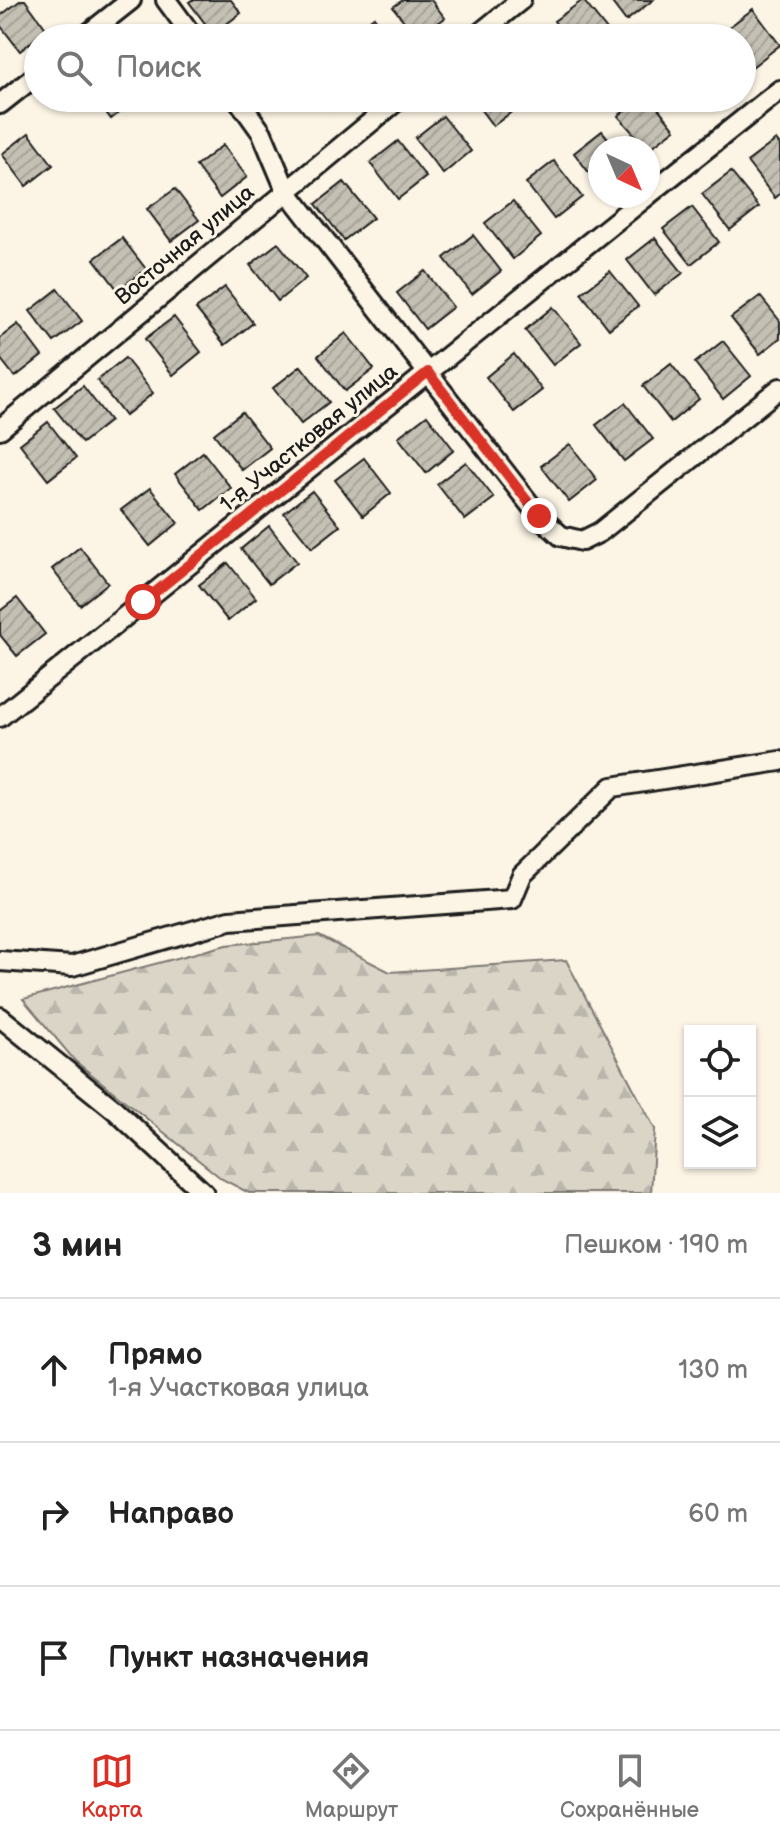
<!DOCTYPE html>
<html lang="ru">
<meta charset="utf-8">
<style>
body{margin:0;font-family:"Balsamiq Sans",sans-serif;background:#f6f6f6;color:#222}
.controls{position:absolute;right:24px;bottom:24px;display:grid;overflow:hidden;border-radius:0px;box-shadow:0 2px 6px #0004}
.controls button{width:72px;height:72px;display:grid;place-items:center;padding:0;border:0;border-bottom:2px solid #e0e0e0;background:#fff;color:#222;font:40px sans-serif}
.compass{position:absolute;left:588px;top:136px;width:72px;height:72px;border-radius:50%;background:#fff;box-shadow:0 2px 6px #0004;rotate:136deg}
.stop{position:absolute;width:24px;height:24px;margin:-18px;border:6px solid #d93025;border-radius:50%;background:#fff}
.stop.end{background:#d93025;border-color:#fff;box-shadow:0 2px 8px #0008}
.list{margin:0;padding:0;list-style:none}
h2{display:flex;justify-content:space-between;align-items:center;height:104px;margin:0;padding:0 32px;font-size:34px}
h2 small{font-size:26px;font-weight:400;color:#767676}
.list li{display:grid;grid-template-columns:52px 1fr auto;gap:24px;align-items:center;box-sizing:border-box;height:144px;padding:0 32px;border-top:2px solid #e0e0e0}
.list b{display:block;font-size:30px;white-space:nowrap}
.list p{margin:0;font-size:26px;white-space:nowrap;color:#767676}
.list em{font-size:26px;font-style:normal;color:#767676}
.icon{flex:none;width:44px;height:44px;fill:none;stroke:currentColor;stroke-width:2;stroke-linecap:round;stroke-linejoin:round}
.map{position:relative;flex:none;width:780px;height:1193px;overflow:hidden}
.search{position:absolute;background:#fff;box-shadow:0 2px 6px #0004;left:24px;right:24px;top:24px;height:88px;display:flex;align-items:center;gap:20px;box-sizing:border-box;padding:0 28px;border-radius:44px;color:#767676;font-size:30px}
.sheet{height:536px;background:#fff}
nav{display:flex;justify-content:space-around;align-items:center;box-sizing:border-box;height:112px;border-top:2px solid #e0e0e0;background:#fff;font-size:22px;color:#767676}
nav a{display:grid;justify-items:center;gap:4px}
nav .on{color:#d93025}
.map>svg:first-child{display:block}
.forest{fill:url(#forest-firs);stroke:#7c7872;stroke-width:2}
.building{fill:url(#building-hatch);stroke:#1c1c1c;stroke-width:2}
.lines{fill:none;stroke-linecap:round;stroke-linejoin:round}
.street-casing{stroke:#1c1c1c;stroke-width:24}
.street{stroke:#fcf5e5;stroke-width:18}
.route{stroke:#d93025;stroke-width:10}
.labels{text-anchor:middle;stroke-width:6;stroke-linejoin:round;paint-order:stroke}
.street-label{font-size:22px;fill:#1c1c1c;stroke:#fcf5e5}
</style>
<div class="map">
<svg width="780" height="1193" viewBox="0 0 780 1193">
<defs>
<pattern id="forest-firs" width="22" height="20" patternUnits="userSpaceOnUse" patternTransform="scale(2)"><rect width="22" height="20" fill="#dbd5c8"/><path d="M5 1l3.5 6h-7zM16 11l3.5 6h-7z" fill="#bbb6ab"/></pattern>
<pattern id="building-hatch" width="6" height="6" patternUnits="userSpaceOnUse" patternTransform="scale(2)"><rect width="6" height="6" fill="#c4c0b3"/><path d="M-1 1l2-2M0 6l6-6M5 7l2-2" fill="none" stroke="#a8a499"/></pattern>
</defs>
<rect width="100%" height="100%" fill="#fcf5e5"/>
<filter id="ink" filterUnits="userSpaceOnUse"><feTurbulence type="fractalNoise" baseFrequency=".0125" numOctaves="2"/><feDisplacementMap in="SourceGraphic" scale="16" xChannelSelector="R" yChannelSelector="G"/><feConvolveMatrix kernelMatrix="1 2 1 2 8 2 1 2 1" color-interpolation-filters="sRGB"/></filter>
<g filter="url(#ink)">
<!-- forest -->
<polygon class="forest" points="319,936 390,972 566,960 655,1129 651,1193 249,1193 222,1179 75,1061 23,999 226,945"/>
<!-- building -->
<g class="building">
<polygon points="21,0 25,0 47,30 20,51 0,25 0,16"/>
<polygon points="192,0 231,0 241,13 213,34 189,2"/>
<polygon points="403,0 431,0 445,18 417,38 393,7"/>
<polygon points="583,0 611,35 606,38 567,38 554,21"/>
<polygon points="610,0 653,0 626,21"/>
<polygon points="753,9 780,45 752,67 742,53 742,38 730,38 724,31"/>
<polygon points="374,17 390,38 346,38"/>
<polygon points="95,98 138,98 111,119"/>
<polygon points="322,98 347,98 331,110"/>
<polygon points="472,98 518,98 522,104 493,126"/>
<polygon points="641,98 650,98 675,129 648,150 618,116"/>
<polygon points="443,116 471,151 443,174 415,138"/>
<polygon points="602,131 616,148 600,148 600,187 574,153"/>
<polygon points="29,133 53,165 26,186 2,154"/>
<polygon points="776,140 780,145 780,194 775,198 747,162"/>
<polygon points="398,141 426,177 398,199 370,163"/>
<polygon points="223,145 247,177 220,198 196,166"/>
<polygon points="554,161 582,197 554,219 526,183"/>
<polygon points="731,172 759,207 730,230 702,194"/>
<polygon points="344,182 373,218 344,240 316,204"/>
<polygon points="175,189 199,220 171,241 147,209"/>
<polygon points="513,201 541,236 513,259 485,223"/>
<polygon points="692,207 719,242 691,264 663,229"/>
<polygon points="473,235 501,271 472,294 444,258"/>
<polygon points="122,238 146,269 118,290 94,259"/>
<polygon points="655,238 683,273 654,295 627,260"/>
<polygon points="278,243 306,278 278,301 250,265"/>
<polygon points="425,271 453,307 425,329 397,293"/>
<polygon points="610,271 638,306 609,329 581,293"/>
<polygon points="225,287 253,323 225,345 196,309"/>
<polygon points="58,289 82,321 54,342 30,311"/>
<polygon points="760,296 780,321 780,338 760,354 731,318"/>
<polygon points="553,307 581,343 553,365 525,330"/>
<polygon points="174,317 201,352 173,375 145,339"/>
<polygon points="18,324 42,356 15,377 0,358 0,338"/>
<polygon points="346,333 374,369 345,391 318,356"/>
<polygon points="723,341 751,376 723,399 695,363"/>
<polygon points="514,354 542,390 514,412 486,377"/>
<polygon points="125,358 153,393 125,416 97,380"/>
<polygon points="671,364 699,399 671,422 643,386"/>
<polygon points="301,366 329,402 301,424 273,388"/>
<polygon points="83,386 110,421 82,443 54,408"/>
<polygon points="625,403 653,439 624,461 596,425"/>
<polygon points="242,412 270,448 242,470 214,434"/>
<polygon points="427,415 454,450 426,473 398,437"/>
<polygon points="48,422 76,458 48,480 20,444"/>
<polygon points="570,444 597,480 569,502 541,466"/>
<polygon points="203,452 231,488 203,510 175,474"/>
<polygon points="364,458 391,493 363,516 335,480"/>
<polygon points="466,462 494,498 465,520 437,484"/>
<polygon points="150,488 178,523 150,546 121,510"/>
<polygon points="312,491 340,526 312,548 284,513"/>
<polygon points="269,526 297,562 269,584 241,549"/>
<polygon points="80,547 108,583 80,605 52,569"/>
<polygon points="228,563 256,598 228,621 199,585"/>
<polygon points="17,598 45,634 17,656 0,635 0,611"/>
</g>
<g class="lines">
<defs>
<g id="street">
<polyline points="166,0 194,38"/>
<polyline points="83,38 131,0"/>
<polyline points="474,38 521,0"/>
<polyline points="237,98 262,133 286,190 539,516 561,536 582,541 600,532 780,388"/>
<polyline points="0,104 38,74"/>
<polyline points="648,195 780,90"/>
<polyline points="0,429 400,98"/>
<polyline points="0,717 647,196"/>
<polyline points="0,961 72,966 230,920 512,899 522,875 612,787 780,761"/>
<polyline points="0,1017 115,1110 204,1193"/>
</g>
</defs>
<!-- street casing -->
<use href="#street" class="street-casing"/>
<!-- street -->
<use href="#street" class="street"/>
</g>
</g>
<g class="lines" filter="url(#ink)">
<!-- route -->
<polyline class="route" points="143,602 428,372 539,516"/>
</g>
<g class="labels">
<!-- street labels -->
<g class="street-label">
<text transform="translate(184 244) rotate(-40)" y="8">Восточная улица</text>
<text transform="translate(308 437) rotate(-39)" y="8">1-я Участковая улица</text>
</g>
</g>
</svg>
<div class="controls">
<button><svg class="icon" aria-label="locate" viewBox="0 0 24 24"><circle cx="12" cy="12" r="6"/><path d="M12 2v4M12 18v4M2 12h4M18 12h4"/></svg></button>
<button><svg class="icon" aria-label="layers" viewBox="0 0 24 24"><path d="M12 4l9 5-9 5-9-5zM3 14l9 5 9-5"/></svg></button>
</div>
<svg class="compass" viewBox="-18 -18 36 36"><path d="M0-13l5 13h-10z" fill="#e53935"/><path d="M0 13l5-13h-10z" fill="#767676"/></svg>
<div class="stop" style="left:143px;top:602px"></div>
<div class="stop end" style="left:539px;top:516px"></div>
<div class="search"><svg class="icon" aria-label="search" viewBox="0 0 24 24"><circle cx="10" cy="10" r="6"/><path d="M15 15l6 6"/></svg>Поиск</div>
</div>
<section class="sheet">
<h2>3 мин<small>Пешком · 190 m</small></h2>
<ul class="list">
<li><svg class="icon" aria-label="ahead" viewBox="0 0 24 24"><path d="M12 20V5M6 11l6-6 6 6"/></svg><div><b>Прямо</b><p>1-я Участковая улица</p></div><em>130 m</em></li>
<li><svg class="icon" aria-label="right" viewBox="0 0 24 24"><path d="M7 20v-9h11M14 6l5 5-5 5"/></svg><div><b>Направо</b></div><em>60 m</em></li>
<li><svg class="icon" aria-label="arrive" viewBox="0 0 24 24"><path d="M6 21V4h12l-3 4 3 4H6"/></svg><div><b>Пункт назначения</b></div></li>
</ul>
</section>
<nav>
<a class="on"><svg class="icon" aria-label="map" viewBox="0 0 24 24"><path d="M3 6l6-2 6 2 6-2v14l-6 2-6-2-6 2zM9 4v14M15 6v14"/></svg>Карта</a>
<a><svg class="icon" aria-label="directions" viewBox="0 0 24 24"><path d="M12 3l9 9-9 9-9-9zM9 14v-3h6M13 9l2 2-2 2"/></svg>Маршрут</a>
<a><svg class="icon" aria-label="saved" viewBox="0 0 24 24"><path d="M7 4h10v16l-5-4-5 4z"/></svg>Сохранённые</a>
</nav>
